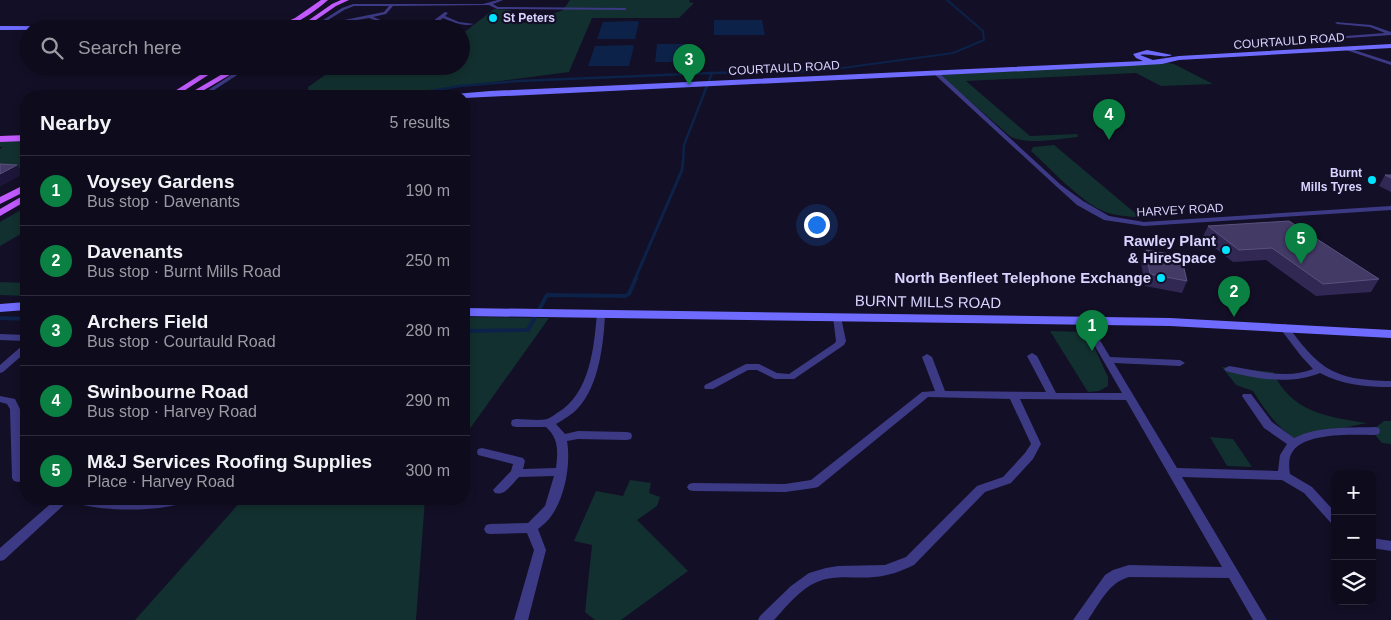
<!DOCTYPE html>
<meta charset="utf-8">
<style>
body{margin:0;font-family:Arial,sans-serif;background:#171425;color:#f1f3f6}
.controls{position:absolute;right:15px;bottom:15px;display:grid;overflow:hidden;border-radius:10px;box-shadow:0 2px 8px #0003}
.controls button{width:45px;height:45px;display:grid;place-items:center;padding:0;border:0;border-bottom:1px solid #2e2b3b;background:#0e0b1c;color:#f1f3f6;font:25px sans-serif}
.you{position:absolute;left:816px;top:224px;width:18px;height:18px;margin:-12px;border:4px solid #fff;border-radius:50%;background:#1a73e8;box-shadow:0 0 0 8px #1a73e833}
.badge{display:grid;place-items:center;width:32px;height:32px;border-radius:50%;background:#0b8043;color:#fff;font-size:16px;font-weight:700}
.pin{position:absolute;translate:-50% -41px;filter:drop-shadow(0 1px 2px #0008)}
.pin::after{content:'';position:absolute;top:26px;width:18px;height:15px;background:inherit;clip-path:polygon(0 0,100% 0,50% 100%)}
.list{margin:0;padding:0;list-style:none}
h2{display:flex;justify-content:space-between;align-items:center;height:65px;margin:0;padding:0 20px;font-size:21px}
h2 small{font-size:16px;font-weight:400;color:#9b9ba3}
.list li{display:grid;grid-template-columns:32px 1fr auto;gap:15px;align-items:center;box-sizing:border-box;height:70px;padding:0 20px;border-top:1px solid #2e2b3b}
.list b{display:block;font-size:19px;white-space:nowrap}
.list p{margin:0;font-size:16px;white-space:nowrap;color:#9b9ba3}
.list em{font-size:16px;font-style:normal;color:#9b9ba3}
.icon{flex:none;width:28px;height:28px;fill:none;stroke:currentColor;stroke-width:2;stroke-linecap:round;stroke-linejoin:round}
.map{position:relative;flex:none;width:1391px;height:620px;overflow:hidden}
.search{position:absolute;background:#0e0b1c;box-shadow:0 2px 8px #0003;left:20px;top:20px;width:450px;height:55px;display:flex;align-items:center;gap:12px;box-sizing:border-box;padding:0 18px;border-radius:28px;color:#9b9ba3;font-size:19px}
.panel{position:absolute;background:#0e0b1c;box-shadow:0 2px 8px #0003;left:20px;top:90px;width:450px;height:415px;border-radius:20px}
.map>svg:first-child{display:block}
.green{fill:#12302f}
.water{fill:#0c2248}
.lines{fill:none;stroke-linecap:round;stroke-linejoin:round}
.stream-far3{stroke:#0c2248;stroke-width:2}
.stream-far2{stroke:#0c2248;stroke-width:2.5}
.stream-far1{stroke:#0c2248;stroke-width:3}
.stream{stroke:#0c2248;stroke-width:4}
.street{fill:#3d3a85;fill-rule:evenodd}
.secondary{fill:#6f6bff;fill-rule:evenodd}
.primary{fill:#c25bff;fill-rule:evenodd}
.wall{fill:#312854}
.shaded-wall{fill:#1d163a}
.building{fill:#433a66;stroke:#5a527e}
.poi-dot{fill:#00e5ff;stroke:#130f26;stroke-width:2}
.labels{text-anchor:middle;stroke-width:4.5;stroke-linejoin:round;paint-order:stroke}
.far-poi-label{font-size:12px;font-weight:bold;fill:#d9d4ff;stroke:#130f26;text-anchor:start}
.far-street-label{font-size:12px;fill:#d9d4ff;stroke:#130f26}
.poi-label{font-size:15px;font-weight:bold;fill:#d9d4ff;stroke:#130f26;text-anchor:end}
.street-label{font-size:15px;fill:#d9d4ff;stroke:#130f26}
</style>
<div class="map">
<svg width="1391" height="620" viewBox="0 0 1391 620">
<rect width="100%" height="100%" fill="#130f26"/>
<!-- green -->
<g class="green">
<polygon points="570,0 690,0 689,2 694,3 679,18 592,18 569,72 386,96 309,96 308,87 338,66 461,66 461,31 466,31 494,9 511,10 501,22 528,23 563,10"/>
<path d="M1168 63 1174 64 1213 84 1161 86 1136 73 966 81 1030 136 1077 134 1078 137C1057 139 1030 145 1011 137L940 75Z"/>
<polygon points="0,141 26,141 26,171 0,169 0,149 3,147 0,147"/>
<path d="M1054 145 1141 218C1128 216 1115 216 1103 211 1081 202 1049 167 1031 151L1033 147Z"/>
<polygon points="26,207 26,231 0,246 0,222"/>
<polygon points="0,282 26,283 26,296 0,295"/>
<polygon points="464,317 549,318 464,437"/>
<polygon points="1050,331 1087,332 1108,377 1108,386 1099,391 1088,392"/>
<path d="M1222 367 1273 372C1291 412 1327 417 1367 423L1294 438C1275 425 1265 410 1253 391L1236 385Z"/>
<polygon points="1384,421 1391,421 1391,444 1382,443 1376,436 1375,428"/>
<polygon points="1210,437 1233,439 1252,467 1227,466"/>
<polygon points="630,480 651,483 649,493 660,497 657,506 637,520 688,571 621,620 595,620 585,612 592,545 574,541 596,491 623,496"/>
<polygon points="243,499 425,499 416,620 135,620"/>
</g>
<!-- water -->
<g class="water">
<polygon points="714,20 762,20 765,35 714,35"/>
<polygon points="636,21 639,22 635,39 597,39 603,22"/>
<polygon points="657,44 694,44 694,62 655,62"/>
<polygon points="631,45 634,46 629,66 588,66 595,46"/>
</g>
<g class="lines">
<!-- stream-far3 -->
<polyline class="stream-far3" points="787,72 820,71 953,53 984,40 983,31 947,0"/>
<!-- stream-far2 -->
<g class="stream-far2">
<polyline points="712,73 825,70"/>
<polyline points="401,96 460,86 518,81 712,73 684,145 683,163"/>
</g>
<!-- stream-far1 -->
<polyline class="stream-far1" points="635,279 682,170 683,161"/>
<!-- stream -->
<g class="stream">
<polyline points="0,318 26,319"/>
<polyline points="464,331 528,330 547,295 625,296 629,294 636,278"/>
</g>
<!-- street -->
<g class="street">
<polygon points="498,0 503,0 493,4 498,7 625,8 627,9 625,10 497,9 489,5 393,6 386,14 373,17 386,22 386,24 369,18 327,25 329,23 384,12 389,6 354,6 344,10 314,29 309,29 342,8 353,4 483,4"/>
<path d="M445 12 448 13 445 16 459 22 474 24C463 27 453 22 443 18L433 26H429V24Z"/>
<polygon points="1335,22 1371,25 1391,32 1391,35 1334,39 1332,37 1385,33 1370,27 1337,24"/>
<polygon points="1348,48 1391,62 1391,65 1346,50 1346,48"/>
<polygon points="245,66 251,66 205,96 199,96"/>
<polygon points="933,71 937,71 1061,185 1083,201 1109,216 1144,222 1391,206 1391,210 1144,226 1104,220 1077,205 1057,187 933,73"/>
<path d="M601 310 605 313C604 342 599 386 578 408 572 415 564 419 556 424L565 434 578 431 627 432 631 433 632 436 631 439 627 440 578 439 567 441C571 464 565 496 552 515 548 521 543 525 538 529L546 550 528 620H514L534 550 527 533 490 534 486 533 484 529 486 525 490 524 528 523 545 506 554 476 519 477C512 484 505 496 495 493L493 490 511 471 513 464 478 455 477 452 478 449 482 448 523 458 525 461 523 469 556 468C558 451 559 439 546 427H516L512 426 511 423 512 420 516 419C524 419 539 421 547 419 550 418 554 415 557 413 590 394 594 348 597 313Z"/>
<polygon points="837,314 841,317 846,341 844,345 794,379 775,379 757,370 748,370 713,389 705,389 704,387 705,385 746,364 759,364 777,373 789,374 835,343 836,341 833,317"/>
<path d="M1085 319 1089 322 1110 357 1180 360 1185 363 1180 366 1114 363 1177 468 1278 471 1280 455 1287 444 1264 428 1242 396 1243 394H1251L1272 422 1294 438C1319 426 1348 428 1375 427L1379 428 1380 431 1379 434 1375 435C1354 435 1307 432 1293 451 1288 457 1289 467 1290 474L1312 487 1335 512V525L1331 523 1304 493 1282 480 1182 477 1267 620H1253L1229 578 1129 577C1109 582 1099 604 1088 620H1073L1105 575 1113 570 1129 565 1222 567 1126 400 1020 399 1041 444 1033 459 1011 483 985 492 914 565C901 571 889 576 874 577 856 579 835 574 817 582 800 589 786 607 774 620H758L760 616 791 586 809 573 826 568 838 566 885 565 906 557 977 486 1003 477 1025 453 1031 444 1010 399 928 397 818 487 814 488 785 492 693 491 689 490 687 487 689 484 693 483 785 484 811 480 922 392 935 391 922 357 927 354 932 357 945 391 1046 392 1027 356 1032 353 1037 356 1056 393H1122L1081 322Z"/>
<path d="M1284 324 1287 325C1320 370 1334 380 1391 381V387C1367 387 1342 385 1320 373 1291 385 1255 379 1226 371L1224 369 1229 366C1256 370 1287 380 1313 369L1301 356 1279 327Z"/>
<polygon points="0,334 26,335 26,341 0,340"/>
<polygon points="26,344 26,352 3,372 0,373 0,365 23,345"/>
<polygon points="0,396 15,399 20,409 24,478 22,481 18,482 14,481 12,478 10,409 7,404 0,402"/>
<polygon points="56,499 69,499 67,502 4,560 0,561 0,548"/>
<path d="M70 499H189L187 502C158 512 101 512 72 502Z"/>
<polygon points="1372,538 1391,541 1391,551 1372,548"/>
</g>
<!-- secondary -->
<g class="secondary">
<polygon points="278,24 280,27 266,29 0,30 0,26 238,27"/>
<path d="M1391 44V48L1179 60 1162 64 1129 66 464 98 451 96 455 94 490 91 1143 61 1136 58 1133 54 1147 50 1172 55C1164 59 1151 53 1140 55L1153 60 1179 56Z"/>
<polygon points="26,302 26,310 0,312 0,304"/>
<polygon points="464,308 1170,318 1391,330 1391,338 1170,326 464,316"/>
</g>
<!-- primary -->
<g class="primary">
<path d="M321 0H328C313 13 291 29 270 29L295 18Z"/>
<polygon points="341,0 349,0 336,6 303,29 296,29 332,4"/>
<polygon points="214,66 222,66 176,96 167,96"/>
<polygon points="236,66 245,66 194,96 185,96"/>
<polygon points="26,135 26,141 0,142 0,136"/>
<polygon points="26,184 26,191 0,204 0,197"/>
<polygon points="26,194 26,201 0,216 0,209"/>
</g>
</g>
<!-- wall -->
<g class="wall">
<polygon points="1385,175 1391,175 1391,192 1379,186"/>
<polygon points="1208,226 1379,279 1371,292 1316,296 1266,260 1233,262 1202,238"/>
<polygon points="1146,250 1187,281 1182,293 1145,286 1141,262"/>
</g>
<!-- shaded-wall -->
<polygon class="shaded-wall" points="17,165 23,174 0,187 0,174"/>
<!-- building -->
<g class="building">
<polygon points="0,164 17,165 0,174"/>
<polygon points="1385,175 1391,175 1391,178"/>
<polygon points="1289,221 1379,279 1323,284 1272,248 1239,250 1208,226"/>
<polygon points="1146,250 1181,256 1187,281 1150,274"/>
</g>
<!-- markers -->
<g class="poi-dot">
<circle cx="493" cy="18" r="5"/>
<circle cx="1372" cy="180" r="5"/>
<circle cx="1226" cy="250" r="5"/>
<circle cx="1161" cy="278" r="5"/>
</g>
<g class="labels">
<!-- far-poi labels -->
<g class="far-poi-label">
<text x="503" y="22">St Peters</text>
<text x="1362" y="177" text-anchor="end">Burnt<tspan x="1362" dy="14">Mills Tyres</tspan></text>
</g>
<!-- far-street labels -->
<g class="far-street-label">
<text transform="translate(1289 41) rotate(-4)" y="4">COURTAULD ROAD</text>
<text transform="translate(784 68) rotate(-3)" y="4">COURTAULD ROAD</text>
<text transform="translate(1180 210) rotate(-3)" y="4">HARVEY ROAD</text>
</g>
<!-- poi labels -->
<g class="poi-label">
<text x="1216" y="246">Rawley Plant<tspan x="1216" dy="17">&amp; HireSpace</tspan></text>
<text x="1151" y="283">North Benfleet Telephone Exchange</text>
</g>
<!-- street labels -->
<g class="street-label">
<text transform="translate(928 302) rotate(1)" y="5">BURNT MILLS ROAD</text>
</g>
</g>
</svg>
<div class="controls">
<button>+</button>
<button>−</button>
<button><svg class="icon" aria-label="layers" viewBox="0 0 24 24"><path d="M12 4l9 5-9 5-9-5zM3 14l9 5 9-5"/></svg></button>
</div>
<div class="you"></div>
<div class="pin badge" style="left:1092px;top:351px">1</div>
<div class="pin badge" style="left:1234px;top:317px">2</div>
<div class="pin badge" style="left:689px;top:85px">3</div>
<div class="pin badge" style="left:1109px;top:140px">4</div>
<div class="pin badge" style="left:1301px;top:264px">5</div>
<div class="search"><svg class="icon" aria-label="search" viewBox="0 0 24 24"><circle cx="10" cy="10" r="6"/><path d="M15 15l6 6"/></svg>Search here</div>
<section class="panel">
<h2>Nearby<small>5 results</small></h2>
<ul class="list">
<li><span class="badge">1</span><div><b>Voysey Gardens</b><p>Bus stop · Davenants</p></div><em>190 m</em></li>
<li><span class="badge">2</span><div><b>Davenants</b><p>Bus stop · Burnt Mills Road</p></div><em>250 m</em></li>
<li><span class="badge">3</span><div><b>Archers Field</b><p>Bus stop · Courtauld Road</p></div><em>280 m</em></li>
<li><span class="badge">4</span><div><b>Swinbourne Road</b><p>Bus stop · Harvey Road</p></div><em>290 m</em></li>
<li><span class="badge">5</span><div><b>M&amp;J Services Roofing Supplies</b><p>Place · Harvey Road</p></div><em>300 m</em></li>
</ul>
</section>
</div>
